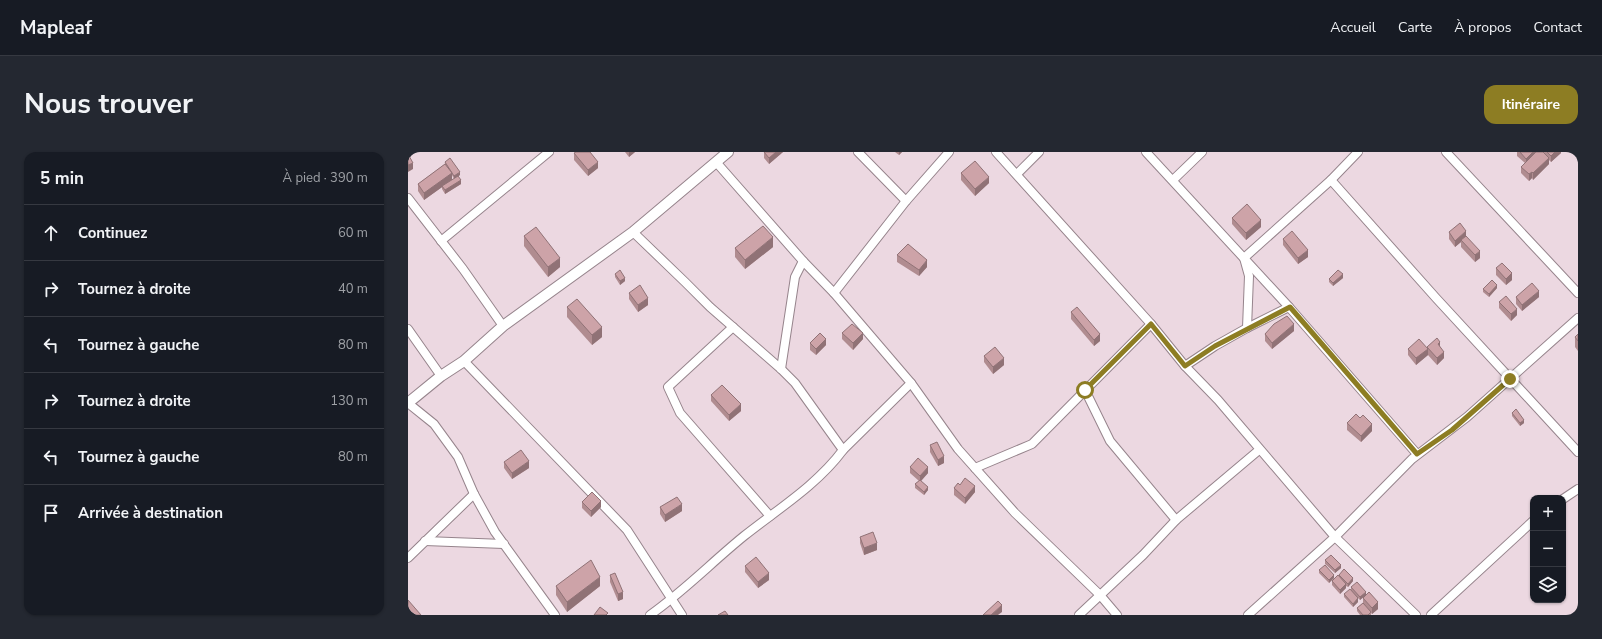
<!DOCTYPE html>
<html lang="fr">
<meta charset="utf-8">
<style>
body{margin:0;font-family:"Nunito Sans",sans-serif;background:#242831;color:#f1f3f6}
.controls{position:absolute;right:12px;bottom:12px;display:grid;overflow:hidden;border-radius:8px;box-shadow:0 1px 3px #0004}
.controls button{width:36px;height:36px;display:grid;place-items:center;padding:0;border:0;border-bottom:1px solid #363941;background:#171b24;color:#f1f3f6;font:20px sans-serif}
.stop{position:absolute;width:12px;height:12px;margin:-9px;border:3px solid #8d7d23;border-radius:50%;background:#fff}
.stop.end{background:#8d7d23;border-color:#fff;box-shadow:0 1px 4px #0008}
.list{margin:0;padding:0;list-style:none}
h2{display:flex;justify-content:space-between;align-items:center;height:52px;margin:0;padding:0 16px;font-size:17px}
h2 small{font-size:13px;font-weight:400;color:#9ea1a6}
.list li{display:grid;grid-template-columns:26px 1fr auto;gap:12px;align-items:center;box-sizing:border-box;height:56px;padding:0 16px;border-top:1px solid #363941}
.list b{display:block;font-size:15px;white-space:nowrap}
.list em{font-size:13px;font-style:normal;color:#9ea1a6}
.icon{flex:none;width:22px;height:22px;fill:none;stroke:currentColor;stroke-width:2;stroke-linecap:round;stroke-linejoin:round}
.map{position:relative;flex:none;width:1170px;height:463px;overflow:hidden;border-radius:12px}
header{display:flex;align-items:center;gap:24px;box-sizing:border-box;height:56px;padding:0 20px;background:#171b24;border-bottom:1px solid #363941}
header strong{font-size:19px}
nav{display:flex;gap:22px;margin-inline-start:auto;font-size:14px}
.intro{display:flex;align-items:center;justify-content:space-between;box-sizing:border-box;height:96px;padding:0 24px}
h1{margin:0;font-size:28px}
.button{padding:10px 18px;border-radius:12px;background:#8d7d23;color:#fff;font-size:14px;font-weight:700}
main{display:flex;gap:24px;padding:0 24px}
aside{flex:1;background:#171b24;border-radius:12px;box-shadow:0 1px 3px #0004}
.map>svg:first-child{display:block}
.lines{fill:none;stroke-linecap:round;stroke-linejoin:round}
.minor-casing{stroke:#96848c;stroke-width:10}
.tertiary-casing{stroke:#96848c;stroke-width:12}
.minor{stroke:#fff;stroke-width:8}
.tertiary{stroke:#fff;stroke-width:10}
.wall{fill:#b08c90;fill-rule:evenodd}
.shaded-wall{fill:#907276}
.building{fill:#cda3a8;stroke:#907276}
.route{stroke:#8d7d23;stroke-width:5}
</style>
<header>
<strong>Mapleaf</strong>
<nav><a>Accueil</a><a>Carte</a><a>À propos</a><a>Contact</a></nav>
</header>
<div class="intro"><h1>Nous trouver</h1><a class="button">Itinéraire</a></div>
<main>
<aside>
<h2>5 min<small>À pied · 390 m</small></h2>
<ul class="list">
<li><svg class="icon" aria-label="ahead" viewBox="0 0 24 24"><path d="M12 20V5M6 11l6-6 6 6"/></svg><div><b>Continuez</b></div><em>60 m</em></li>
<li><svg class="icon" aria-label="right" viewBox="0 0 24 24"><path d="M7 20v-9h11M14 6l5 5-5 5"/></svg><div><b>Tournez à droite</b></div><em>40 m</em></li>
<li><svg class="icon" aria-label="left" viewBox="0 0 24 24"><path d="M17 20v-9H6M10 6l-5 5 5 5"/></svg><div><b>Tournez à gauche</b></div><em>80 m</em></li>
<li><svg class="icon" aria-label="right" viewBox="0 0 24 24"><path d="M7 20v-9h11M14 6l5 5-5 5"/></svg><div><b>Tournez à droite</b></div><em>130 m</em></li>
<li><svg class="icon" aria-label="left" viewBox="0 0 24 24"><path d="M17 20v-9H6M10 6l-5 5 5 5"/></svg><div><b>Tournez à gauche</b></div><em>80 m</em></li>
<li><svg class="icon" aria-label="arrive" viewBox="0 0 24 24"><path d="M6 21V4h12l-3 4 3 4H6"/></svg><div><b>Arrivée à destination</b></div></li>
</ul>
</aside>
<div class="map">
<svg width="1170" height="463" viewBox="0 0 1170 463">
<rect width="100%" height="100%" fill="#ecd8e1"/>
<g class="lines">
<defs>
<g id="minor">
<polyline points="450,0 498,49 541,0"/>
<polyline points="588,0 743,172 777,214 810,248 927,385 1008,463"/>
<polyline points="738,0 881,155"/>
<polyline points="1038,0 1170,141"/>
<polyline points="308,10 395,109 426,141 498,49"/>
<polyline points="609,22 631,0"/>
<polyline points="765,28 794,0"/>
<polyline points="923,28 1028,146 1170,300"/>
<polyline points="0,46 55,117 95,174"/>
<polyline points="225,80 277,130 302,155 373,217 387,231 435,298"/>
<polyline points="33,89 141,0"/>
<polyline points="325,175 260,235 272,261 362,364"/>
<polyline points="839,176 881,155 1009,302"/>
<polyline points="0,177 33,224"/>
<polyline points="56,209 219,378 274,463"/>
<polyline points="777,214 807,194 839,176 841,124 836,106 923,28 950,0"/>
<polyline points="373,217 387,125 395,109"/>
<polyline points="503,231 550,297 607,361 692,443 709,463"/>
<polyline points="677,238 702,289 768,368"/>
<polyline points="0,251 26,272 50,305 66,342 87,380 147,463"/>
<polyline points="567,316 624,292 743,172"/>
<polyline points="1155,347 1170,337"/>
<polyline points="17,389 96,392"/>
<polyline points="0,406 66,342"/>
<path d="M242 463C276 439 304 410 336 384 370 357 409 333 435 298L503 231 426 141"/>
<polyline points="671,463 735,403 768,368 851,298"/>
<polyline points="840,463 927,385 1004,307 1059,265 1170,166"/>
<polyline points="1023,463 1125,369"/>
</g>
<polyline id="tertiary" points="0,251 33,224 56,209 95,174 225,80 320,0"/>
</defs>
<!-- minor casing -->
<use href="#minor" class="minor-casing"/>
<!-- tertiary casing -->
<use href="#tertiary" class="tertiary-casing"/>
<!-- minor -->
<use href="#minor" class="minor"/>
<!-- tertiary -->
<use href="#tertiary" class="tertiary"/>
</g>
<!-- wall -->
<g class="wall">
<polygon points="217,0 227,0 221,5"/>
<polygon points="356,0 375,0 361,12 356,6"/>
<polygon points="487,0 494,0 491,3"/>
<polygon points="1109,0 1153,0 1153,1 1143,10 1141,8 1141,12 1125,28 1124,26 1121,29 1113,21 1113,15 1117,11 1109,4"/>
<polygon points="166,1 190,16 180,24 166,8"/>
<path d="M37 10 52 23 50 24 53 32 37 42 34 37V35L16 48 10 39V32L37 12ZM44 23 46 27 41 30 44 28Z"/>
<polygon points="553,21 581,31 567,44 553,28"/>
<polygon points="824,66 853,75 838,88 824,72"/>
<polygon points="1041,80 1058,85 1072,106 1067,110 1053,95 1053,90 1047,95 1041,87"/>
<polygon points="116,84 152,115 140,125 116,94"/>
<polygon points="875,87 900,105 890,112 875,93"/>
<polygon points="365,95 337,117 327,105 327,96"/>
<polygon points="489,103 519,115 511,124 489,110"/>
<polygon points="1088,116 1104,128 1098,133 1088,123"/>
<polygon points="207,122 217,129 212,133 207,125"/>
<polygon points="935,126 925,134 921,130 921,127"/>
<polygon points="1089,136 1081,145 1075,140 1075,137"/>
<polygon points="221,141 240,153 230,160 221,147"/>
<polygon points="1108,145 1131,145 1114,159 1108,152"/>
<polygon points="1091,150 1109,163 1103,169 1091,156"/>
<polygon points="159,155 194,185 184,193 159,165"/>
<polygon points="663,160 692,189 686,194 663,167"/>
<polygon points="886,179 864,197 857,189 857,182"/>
<polygon points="434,181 455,187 445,198 434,187"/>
<polygon points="1170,182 1170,199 1167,195 1167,185"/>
<polygon points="402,191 418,193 408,203 402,198"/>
<polygon points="1032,195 1036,206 1029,213 1020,203 1008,213 1000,203 1000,197"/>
<polygon points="576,204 596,213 585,222 576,210"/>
<polygon points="303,243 333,259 321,269 303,249"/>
<polygon points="1104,261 1116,271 1112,274 1104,264"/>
<polygon points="952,266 964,279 953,290 939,278 939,271"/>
<polygon points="522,293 536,311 530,314 522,300"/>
<polygon points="96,310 121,316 104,327 96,316"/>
<polygon points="502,315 520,321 513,329 520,338 516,343 507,336 507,332 511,329 502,321"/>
<polygon points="552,333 567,340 557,352 546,343 546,336"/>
<polygon points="174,350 193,355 183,365 174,356"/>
<polygon points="252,355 274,359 257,370 252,362"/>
<polygon points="452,385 469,398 456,403 452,391"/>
<polygon points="917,408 933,416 927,421 917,412"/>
<polygon points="337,414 361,428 350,436 337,420"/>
<polygon points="911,418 926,426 921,431 911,421"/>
<polygon points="202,423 215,447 210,449 202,430"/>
<polygon points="931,423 945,429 940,435 938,434 938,436 932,442 924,433 924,429 931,424"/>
<polygon points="148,434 192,434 159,460 148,443"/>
<polygon points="943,435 958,443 952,448 950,446 950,450 945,455 936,445 936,442 943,438"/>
<polygon points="955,446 970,457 964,462 963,461 963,463 952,463 949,459 949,456 955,451"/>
</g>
<!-- shaded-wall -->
<g class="shaded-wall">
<polygon points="221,0 227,0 221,5"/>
<polygon points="368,0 375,0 361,12 361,6"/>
<polygon points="491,0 494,0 491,3"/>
<polygon points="1125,0 1131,0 1118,13 1118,7"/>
<polygon points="1147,0 1153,0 1153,1 1143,10 1143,4"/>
<polygon points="1141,6 1141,12 1125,28 1125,21"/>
<polygon points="190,10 190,16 180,24 180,18"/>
<polygon points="5,11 5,17 0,20 0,13"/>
<polygon points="52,20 52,23 46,27 46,24"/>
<polygon points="1124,20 1124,26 1121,29 1121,22"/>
<polygon points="44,21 44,28 16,48 16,41"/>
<polygon points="581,25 581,31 567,44 567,37"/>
<polygon points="53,28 53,32 37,42 37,38"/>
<polygon points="853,68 853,75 838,88 838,81"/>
<polygon points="1058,79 1058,86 1053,88 1053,90 1047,95 1047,89"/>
<polygon points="365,85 365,95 337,117 337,108"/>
<polygon points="900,98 900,105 890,112 890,106"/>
<polygon points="1072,99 1072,106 1067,110 1067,103"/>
<polygon points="152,106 152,115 140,125 140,115"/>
<polygon points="519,108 519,115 511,124 511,118"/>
<polygon points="1104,121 1104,128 1098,133 1098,127"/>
<polygon points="935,122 935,126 925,134 925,131"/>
<polygon points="217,126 217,129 212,133 212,129"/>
<polygon points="1089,133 1089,136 1081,145 1081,142"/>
<polygon points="1131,139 1131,145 1114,159 1114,153"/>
<polygon points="240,146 240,153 230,160 230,153"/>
<polygon points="1109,157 1109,163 1103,169 1103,162"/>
<polygon points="886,172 886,179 864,197 864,191"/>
<polygon points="194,175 194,185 184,193 184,183"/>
<polygon points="455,181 455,187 445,198 445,191"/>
<polygon points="692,182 692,189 686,194 686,188"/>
<polygon points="418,187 418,193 408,203 408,197"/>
<polygon points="1032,190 1032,196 1030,192"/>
<polygon points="1020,197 1020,203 1008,213 1008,206"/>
<polygon points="1036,200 1036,206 1029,213 1029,206"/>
<polygon points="596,206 596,213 585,222 585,215"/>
<polygon points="333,252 333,259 321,269 321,263"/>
<polygon points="1116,268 1116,271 1112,274 1112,271"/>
<polygon points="964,272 964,279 953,290 953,284"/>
<polygon points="536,304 536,311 530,314 530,308"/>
<polygon points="121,309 121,316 104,327 104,321"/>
<polygon points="520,315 520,321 512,330 512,324"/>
<polygon points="567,334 567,340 557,352 557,346"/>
<polygon points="520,335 520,338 516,343 516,340"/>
<polygon points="193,349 193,355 183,365 183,359"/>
<polygon points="274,352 274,359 257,370 257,363"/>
<polygon points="469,391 469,398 456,403 456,396"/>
<polygon points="933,413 933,416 927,421 927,418"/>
<polygon points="361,421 361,428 350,436 350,430"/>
<polygon points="926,423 926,426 921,431 921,428"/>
<polygon points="192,425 192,434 159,460 159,450"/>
<polygon points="945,426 945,429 940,435 940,432"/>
<polygon points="938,432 938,436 932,442 932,438"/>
<polygon points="215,440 215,447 210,449 210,442"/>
<polygon points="958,440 958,443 952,448 952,445"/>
<polygon points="950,446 950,450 945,455 945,452"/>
<polygon points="970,450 970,457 964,462 964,456"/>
<polygon points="594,453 594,460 590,463 583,463"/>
</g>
<!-- building -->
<g class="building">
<polygon points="168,0 182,0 190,10 180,18 166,1"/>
<polygon points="356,0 368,0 361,6"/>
<polygon points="1112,0 1125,0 1118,7"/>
<polygon points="1128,0 1135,0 1141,6 1125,21 1124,20 1121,22 1113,15"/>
<polygon points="1139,0 1147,0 1143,4"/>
<polygon points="0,2 5,11 0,13"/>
<polygon points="42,6 52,20 46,24 37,10"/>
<polygon points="567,9 581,25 567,37 553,21"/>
<polygon points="37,12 44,21 16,41 10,32"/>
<polygon points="50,24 53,28 37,38 34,34"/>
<polygon points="839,52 853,68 838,81 824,66"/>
<polygon points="1052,71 1058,79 1047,89 1041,80"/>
<polygon points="355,74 365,85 337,108 327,96"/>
<polygon points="128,75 152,106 140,115 116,84"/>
<polygon points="884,79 900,98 890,106 875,87"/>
<polygon points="1058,84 1072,99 1067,103 1053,88"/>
<polygon points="500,92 519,108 511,118 489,103"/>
<polygon points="1094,111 1104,121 1098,127 1088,116"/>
<polygon points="212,118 217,126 212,129 207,122"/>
<polygon points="930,118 935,122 925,131 921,127"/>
<polygon points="1084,128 1089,133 1081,142 1075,137"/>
<polygon points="1124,131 1131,139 1114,153 1108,145"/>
<polygon points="232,133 240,146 230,153 221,141"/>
<polygon points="1098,144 1109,157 1103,162 1091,150"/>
<polygon points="169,147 194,175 184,183 159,155"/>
<polygon points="669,155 692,182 686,188 663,160"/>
<polygon points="879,164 886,172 864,191 857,182 866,172"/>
<polygon points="444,172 455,181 445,191 434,181"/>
<polygon points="412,181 418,187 408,197 402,191"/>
<polygon points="1170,182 1170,189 1167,185"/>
<polygon points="1029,186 1032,190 1030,192 1036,200 1029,206 1019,195"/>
<polygon points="1011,187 1020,197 1008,206 1000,197"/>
<polygon points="587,195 596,206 585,215 576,204"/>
<polygon points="314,233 333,252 321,263 303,243"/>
<polygon points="1108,257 1116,268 1112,271 1104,261"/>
<polygon points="948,262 952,266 955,263 964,272 953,284 939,271"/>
<polygon points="529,290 536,304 530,308 522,293"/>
<polygon points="113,298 121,309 104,321 96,310"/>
<polygon points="510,306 520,315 512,324 502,315"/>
<polygon points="557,326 567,334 557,346 546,336 550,331 552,333"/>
<polygon points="512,328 520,335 516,340 507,332"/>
<polygon points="184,340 193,349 183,359 174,350"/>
<polygon points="269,345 274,352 257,363 252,355"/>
<polygon points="465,380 469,391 456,396 452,385"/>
<polygon points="923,403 933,413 927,418 917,408"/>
<polygon points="348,405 361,421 350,430 337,414"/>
<polygon points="183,408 192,425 159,450 148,434"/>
<polygon points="917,413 926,423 921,428 911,418"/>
<polygon points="936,417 945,426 940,432 931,423"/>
<polygon points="207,421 215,440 210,442 202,423"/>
<polygon points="930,423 938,432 932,438 924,429"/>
<polygon points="949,430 958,440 952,445 943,435"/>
<polygon points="942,437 950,446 945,452 936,442"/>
<polygon points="961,440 970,450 964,456 955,446"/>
<polygon points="0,448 13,463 0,463"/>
<polygon points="590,449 594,453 583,463 575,463"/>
<polygon points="955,451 963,460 960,463 955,463 949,456"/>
<polygon points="192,455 200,461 198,463 186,463"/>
<polygon points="317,459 320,463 310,463"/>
</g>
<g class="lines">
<!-- route -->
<polyline class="route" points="677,238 743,172 777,214 807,194 882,155 1009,302 1044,278 1102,227"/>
</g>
</svg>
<div class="controls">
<button>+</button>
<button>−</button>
<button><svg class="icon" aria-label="layers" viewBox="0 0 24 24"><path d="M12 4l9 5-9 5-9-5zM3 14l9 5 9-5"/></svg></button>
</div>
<div class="stop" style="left:677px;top:238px"></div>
<div class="stop end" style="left:1102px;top:227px"></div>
</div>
</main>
